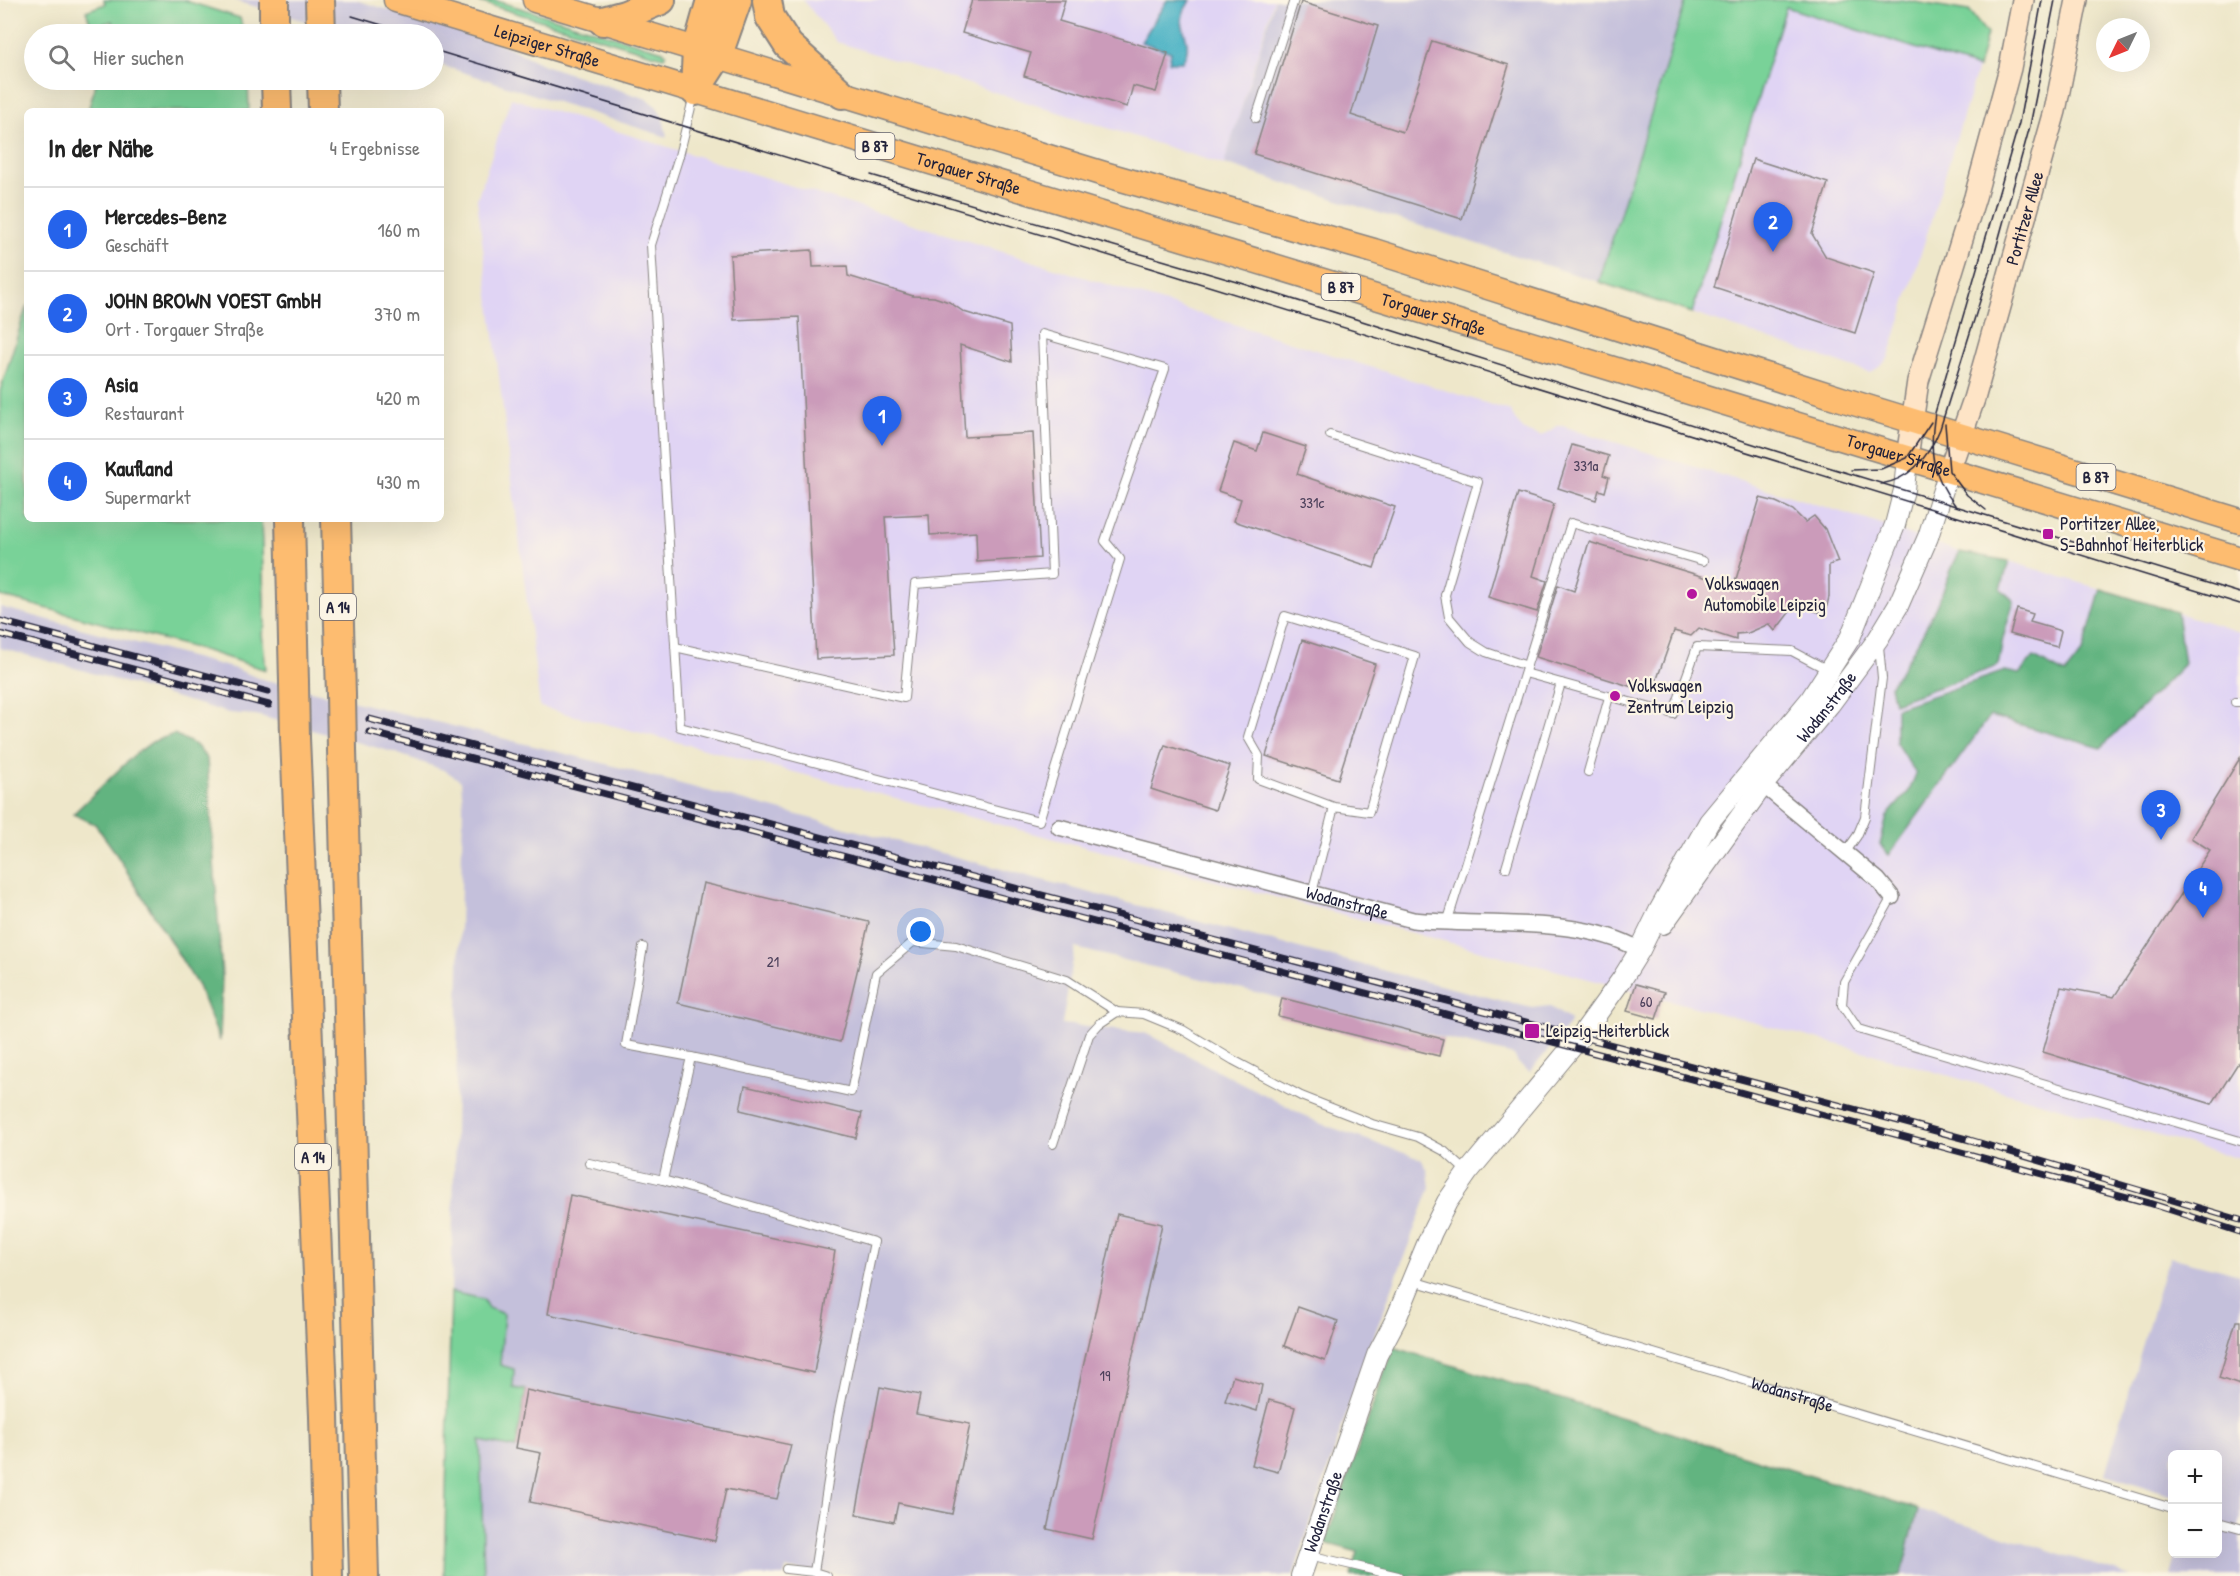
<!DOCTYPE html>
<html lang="de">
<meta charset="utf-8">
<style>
body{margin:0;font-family:"Patrick Hand",sans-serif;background:#f6f6f6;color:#222}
.controls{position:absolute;right:18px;bottom:18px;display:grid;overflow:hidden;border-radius:9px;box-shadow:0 6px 24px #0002}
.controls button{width:54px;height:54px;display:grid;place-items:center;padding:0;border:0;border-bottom:2px solid #e0e0e0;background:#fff;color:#222;font:30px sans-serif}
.compass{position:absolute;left:2096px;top:18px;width:54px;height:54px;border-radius:50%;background:#fff;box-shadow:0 6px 24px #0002;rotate:227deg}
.you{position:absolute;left:921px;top:932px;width:21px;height:21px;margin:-15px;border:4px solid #fff;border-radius:50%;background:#1a73e8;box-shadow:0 0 0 9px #1a73e833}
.badge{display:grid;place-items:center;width:39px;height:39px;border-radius:50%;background:#2563eb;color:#fff;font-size:20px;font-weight:700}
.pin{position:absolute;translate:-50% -50px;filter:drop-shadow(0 2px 3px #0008)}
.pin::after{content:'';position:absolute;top:32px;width:21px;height:18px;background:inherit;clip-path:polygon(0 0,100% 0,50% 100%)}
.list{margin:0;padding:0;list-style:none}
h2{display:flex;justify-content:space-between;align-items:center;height:78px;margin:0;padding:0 24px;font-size:26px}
h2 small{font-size:20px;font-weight:400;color:#767676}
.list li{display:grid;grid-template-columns:39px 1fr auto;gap:18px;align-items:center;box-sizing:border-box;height:84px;padding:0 24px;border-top:2px solid #e0e0e0}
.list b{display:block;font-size:22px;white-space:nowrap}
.list p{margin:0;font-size:20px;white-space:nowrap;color:#767676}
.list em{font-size:20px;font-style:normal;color:#767676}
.icon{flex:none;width:33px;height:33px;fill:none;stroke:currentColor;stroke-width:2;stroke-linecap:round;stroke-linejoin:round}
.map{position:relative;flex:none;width:2240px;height:1576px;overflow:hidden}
.search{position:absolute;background:#fff;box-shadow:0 6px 24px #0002;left:24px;top:24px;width:420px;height:66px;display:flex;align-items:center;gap:15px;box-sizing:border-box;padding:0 21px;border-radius:33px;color:#767676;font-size:22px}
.panel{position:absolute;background:#fff;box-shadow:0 6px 24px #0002;left:24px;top:108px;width:420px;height:414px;border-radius:9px}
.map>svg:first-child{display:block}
.built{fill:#e0d4f4}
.industrial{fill:#c4c0db}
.green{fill:#79d298;stroke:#4e7a6a;stroke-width:1.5}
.forest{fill:#62b480;stroke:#426b5e;stroke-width:1.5}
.water{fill:#46b1c4;stroke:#346a80;stroke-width:1.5}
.building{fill:#cb9bba}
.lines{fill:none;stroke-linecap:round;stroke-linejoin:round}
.service-casing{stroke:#888482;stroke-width:10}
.minor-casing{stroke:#888482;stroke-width:18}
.tertiary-casing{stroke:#888482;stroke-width:22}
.secondary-casing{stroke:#888482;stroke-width:24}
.primary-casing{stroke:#888482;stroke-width:27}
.motorway-casing{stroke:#888482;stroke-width:32}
.service{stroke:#fff;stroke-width:8}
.minor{stroke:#fff;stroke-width:15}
.tertiary{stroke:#fff;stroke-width:20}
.secondary{stroke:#fee4c6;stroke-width:21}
.primary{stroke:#fdbc70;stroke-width:24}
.motorway{stroke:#fdbc70;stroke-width:28}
.tram{stroke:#22223b;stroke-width:1.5}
.rail-casing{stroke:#22223b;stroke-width:7}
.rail{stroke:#fcf5e5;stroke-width:4.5;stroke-dasharray:14;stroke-linecap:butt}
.motorway-bridge-casing{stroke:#888482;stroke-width:32;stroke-linecap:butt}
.motorway-bridge{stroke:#fdbc70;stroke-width:28}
.poi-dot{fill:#b5179e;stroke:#fcf5e5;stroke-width:2}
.labels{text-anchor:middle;stroke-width:4.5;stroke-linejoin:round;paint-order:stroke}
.number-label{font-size:15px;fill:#4c405b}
.shield{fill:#fcf5e5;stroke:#63616e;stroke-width:1.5}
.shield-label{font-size:16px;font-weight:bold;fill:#22223b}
.street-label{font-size:18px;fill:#22223b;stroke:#fcf5e5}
.poi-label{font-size:18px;fill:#22223b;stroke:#fcf5e5;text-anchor:start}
</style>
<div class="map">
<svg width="2240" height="1576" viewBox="0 0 2240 1576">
<rect width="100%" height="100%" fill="#fcf5e5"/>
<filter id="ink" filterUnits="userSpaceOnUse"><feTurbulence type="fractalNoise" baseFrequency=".0167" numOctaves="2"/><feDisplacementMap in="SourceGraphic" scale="12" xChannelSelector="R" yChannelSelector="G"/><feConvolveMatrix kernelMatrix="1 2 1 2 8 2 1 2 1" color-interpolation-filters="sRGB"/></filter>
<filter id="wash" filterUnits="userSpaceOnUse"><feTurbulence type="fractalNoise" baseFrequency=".008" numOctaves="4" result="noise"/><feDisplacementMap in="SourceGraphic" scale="24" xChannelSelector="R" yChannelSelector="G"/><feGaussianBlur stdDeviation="1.35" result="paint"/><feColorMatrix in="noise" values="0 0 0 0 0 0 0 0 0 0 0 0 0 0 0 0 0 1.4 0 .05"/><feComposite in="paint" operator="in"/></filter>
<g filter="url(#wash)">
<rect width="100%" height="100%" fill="#eee7ca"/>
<!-- built -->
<g class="built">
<polygon points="803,0 1274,0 1224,165 837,42"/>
<polygon points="1786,7 1978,68 1889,357 1882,365 1870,373 1692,313"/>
<polygon points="511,98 1511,411 1515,420 1525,431 1541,436 1559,425 1867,520 1960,552 2009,561 2240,632 2240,1159 1859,1050 1055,839 540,707 477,199"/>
</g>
<!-- industrial -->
<g class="industrial">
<polygon points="233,0 355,0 481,37 504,45 544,65 647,99 657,107 663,118 667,137 434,63 434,34 349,34"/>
<polygon points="1275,0 1686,0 1599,282 1224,164"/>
<polygon points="0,607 236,669 258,678 591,760 1423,981 1532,1008 1549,1006 1570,1020 1569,1025 1530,1072 1518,1063 1514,1055 1075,948 1062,1024 1145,1033 1319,1123 1421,1159 1428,1171 1430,1188 1357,1381 1293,1576 860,1576 786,1569 784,1576 444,1576 463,805 461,781 446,771 393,752 256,715 229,713 78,669 0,648"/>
<polygon points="2170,1257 2240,1275 2240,1576 2170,1576 2176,1554 2218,1554 2218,1454 2172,1454 2172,1495 2105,1474 2164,1272"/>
<polygon points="1918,1509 2131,1576 1901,1576"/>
</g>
<!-- green -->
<g class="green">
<polygon points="104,0 183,0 240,18 244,34 111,34 114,27 112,21 92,28 86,11 105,4"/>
<polygon points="473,0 497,1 663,51 666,54 664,57 659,56"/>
<polygon points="1686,0 1903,0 1969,11 1987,34 1978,68 1786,7 1692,313 1599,282"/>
<polygon points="97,80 248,80 249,111 88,111"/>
<polygon points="27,305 27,519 261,519 265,625 262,633 266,670 206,651 0,596 0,391"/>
<polygon points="451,1292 483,1299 488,1308 504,1314 500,1365 514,1369 513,1388 526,1390 516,1448 480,1441 484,1576 444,1576"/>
</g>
<!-- forest -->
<g class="forest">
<path d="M1960 552 2009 561 2001 589 2014 601 2003 638 1998 666 1894 703 1890 686C1909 660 1928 625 1941 595 1948 580 1951 566 1960 552Z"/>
<polygon points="2101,589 2177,612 2184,664 2101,748 1990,716 1889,855 1880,845 1887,816 1909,791 1916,774 1896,743 1896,708 2005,671 2019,674 2034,657 2065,674 2083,651"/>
<polygon points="174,734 196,745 207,759 222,976 220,1041 198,986 113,849 95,824 73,814 133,756 152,742"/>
<polygon points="1393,1347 1918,1509 1901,1576 1351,1576 1358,1552 1325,1543"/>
</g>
<!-- water -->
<path class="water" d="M1167 0H1191C1168 28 1199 36 1182 62H1169L1171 52 1141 42Z"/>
<g id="blocks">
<!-- building -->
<g class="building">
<polygon points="972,0 1065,0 1059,21 1168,53 1156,92 1133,86 1127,107 1024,76 1031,53 962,33"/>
<polygon points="1301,2 1378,26 1351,115 1403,132 1432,41 1509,65 1462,219 1254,154"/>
<polygon points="1753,159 1828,183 1812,234 1826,257 1874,273 1855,333 1714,287"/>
<polygon points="812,250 813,267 847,266 848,276 913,296 934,297 949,302 964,312 1010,326 1012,362 960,345 965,437 1033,433 1040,558 977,562 976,532 930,535 929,515 885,517 894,655 816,659 799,317 734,320 730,255"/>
<polygon points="1263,433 1306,447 1297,474 1395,507 1374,568 1234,521 1241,499 1218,491 1234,443 1257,451"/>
<polygon points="1572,445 1609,456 1603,475 1609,477 1605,492 1599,490 1596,500 1558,488"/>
<polygon points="1518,493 1554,504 1533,576 1547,581 1537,612 1488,597"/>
<polygon points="1760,498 1776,502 1793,510 1805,522 1814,516 1825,529 1838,562 1829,565 1829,597 1825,614 1795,605 1775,631 1769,624 1748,633 1736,634 1736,640 1699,628 1691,636 1674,631 1652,693 1536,657 1558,585 1574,591 1589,542 1734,586"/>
<polygon points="2017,609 2033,614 2030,622 2061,631 2057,647 2010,634"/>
<polygon points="1302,640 1375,664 1338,779 1266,756"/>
<polygon points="1165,745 1230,766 1215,810 1151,789"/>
<polygon points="2240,758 2240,1060 2212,1104 2043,1052 2061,987 2114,997 2210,850 2191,838"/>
<polygon points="703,883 869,922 840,1042 678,1003"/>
<polygon points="1636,984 1665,992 1656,1019 1627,1011"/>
<polygon points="1282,998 1443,1039 1439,1056 1278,1016"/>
<polygon points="745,1086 862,1113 856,1138 740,1110"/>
<polygon points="570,1195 835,1251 814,1373 548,1314"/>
<polygon points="1117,1214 1162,1224 1092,1539 1047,1529"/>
<polygon points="1298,1307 1338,1321 1325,1361 1284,1346"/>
<polygon points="2236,1321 2240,1321 2240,1385 2219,1378"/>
<polygon points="1233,1376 1262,1385 1257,1411 1225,1401"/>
<polygon points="880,1387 920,1395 916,1414 970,1424 952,1514 898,1503 894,1522 856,1514"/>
<polygon points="526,1390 791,1445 777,1499 726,1489 715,1541 530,1502 541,1453 516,1448"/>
<polygon points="1269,1400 1295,1407 1278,1472 1252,1465"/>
</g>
</g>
</g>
<g filter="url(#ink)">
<use href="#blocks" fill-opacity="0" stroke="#888482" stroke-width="1.5"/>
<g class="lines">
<defs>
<g id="service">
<polyline points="1256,118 1294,0"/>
<polyline points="1330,435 1478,482 1445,595 1449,617 1470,642 1486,652 1527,666"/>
<polyline points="675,647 904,698 915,584 1052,574 1042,334 1165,369 1105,541 1120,559 1039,821 680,727 651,245 679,156 694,95"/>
<polyline points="1525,673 1673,714 1697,647 1792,651 1828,670"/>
<polyline points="2235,702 2240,702"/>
<polyline points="1588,772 1609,697"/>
<polyline points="1845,853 1857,836 1865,817 1882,678 1879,646"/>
<polyline points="1506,868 1561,683"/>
<polyline points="1312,893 1334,807 1369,812 1415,656 1285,616 1248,737 1259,756 1258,779 1334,807"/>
<polyline points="1892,897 1844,982 1842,1005 1858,1029 2240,1141"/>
<polyline points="1447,923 1571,523 1703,561"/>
<polyline points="643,947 626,1045 691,1057"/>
<polyline points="1053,1144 1089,1035 1099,1024 1117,1012 1144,1014 1183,1030 1233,1060 1301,1096 1372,1124 1418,1137 1444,1151 1466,1171"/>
<polyline points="589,1163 663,1180"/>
<path id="s1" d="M1413 1281 2172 1508"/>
<polyline points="2218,1522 2240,1528"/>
<polyline points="1309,1555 1398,1576"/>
<polyline points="786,1569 814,1572"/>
<polyline points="827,1576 814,1572 838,1417 874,1242 663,1180 691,1057 851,1092 876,973 913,942 956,946 1067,980 1117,1012"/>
</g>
<g id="minor">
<polyline points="1756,779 1878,880 1892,897"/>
<path id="s2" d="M1059 827 1413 920C1482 927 1580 915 1640 950"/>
</g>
<g id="tertiary">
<path id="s3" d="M1663 924 1763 785 1830 704 1878 639 1898 606 1928 537 1949 471"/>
<path id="s4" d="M1301 1576 1377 1355 1396 1319 1432 1232 1447 1202 1468 1172 1581 1036 1622 979 1640 950 1659 911 1709 822 1810 700 1850 638 1895 525 1904 490 1907 458"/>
</g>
<g id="secondary">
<polyline points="1907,458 1918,381 1975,197 2010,68 2023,0"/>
<path id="s5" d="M1949 471 1974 399 2055 111 2077 0"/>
</g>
<g id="primary">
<path id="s6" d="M396 0 2240 559"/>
<polyline points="535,0 1104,174 1374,251 1854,403 2240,521"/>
</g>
<g id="motorway">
<polyline points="767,0 770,17 788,45 842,94"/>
<polyline points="603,21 625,15 661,0"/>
<polyline points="276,80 277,111"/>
<polyline points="322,80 323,111"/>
<polyline points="695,89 697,50 711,0"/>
<polyline points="695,91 717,57 737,0"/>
<polyline points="290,519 294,682"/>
<polyline points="336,519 341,695"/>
<polyline points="295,738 324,1416 328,1576"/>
<polyline points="342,750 364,1576"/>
</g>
</defs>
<!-- service casing -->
<use href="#service" class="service-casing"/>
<!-- minor casing -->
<use href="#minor" class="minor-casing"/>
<!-- tertiary casing -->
<use href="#tertiary" class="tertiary-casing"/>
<!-- secondary casing -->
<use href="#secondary" class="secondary-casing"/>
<!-- primary casing -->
<use href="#primary" class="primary-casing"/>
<!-- motorway casing -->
<use href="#motorway" class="motorway-casing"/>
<!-- service -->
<use href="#service" class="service"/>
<!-- minor -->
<use href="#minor" class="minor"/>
<!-- tertiary -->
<use href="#tertiary" class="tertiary"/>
<!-- secondary -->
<use href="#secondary" class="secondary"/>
<!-- primary -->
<use href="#primary" class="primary"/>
<!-- motorway -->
<use href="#motorway" class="motorway"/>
<!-- tram -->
<g class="tram">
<polyline points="352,16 412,34"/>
<polyline points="434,50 1150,268 2240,604"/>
<polyline points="871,175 1241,283 1779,452 2240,593"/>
<polyline points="1945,424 1949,471 1967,495 1986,510"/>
<polyline points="1851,470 1881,469 1907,458 1931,422"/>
<path d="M1881 484C1912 479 1929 456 1940 429L1994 256 2030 126 2055 0"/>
<path d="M1955 505C1931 474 1929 451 1935 413L2019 123 2042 0"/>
</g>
<defs>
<g id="rail">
<polyline points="0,621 268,692"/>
<polyline points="0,634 269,705"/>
<polyline points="369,719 1409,991 1970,1140 2240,1220"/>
<polyline points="369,732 1614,1058 2149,1203 2240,1232"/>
</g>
</defs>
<!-- rail casing -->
<use href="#rail" class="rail-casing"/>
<!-- rail -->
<use href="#rail" class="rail"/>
<defs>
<g id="motorway-bridge">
<polyline points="274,0 274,27"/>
<polyline points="320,0 321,34"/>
<polyline points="294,682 295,738"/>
<polyline points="341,695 342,750"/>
</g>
</defs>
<!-- motorway-bridge casing -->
<use href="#motorway-bridge" class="motorway-bridge-casing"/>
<!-- motorway-bridge -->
<use href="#motorway-bridge" class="motorway-bridge"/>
</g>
</g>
<!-- markers -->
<g class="poi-dot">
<rect x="2042" y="528" width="12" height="12" rx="3"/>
<circle cx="1692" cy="594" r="6"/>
<circle cx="1615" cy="696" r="6"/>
<rect x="1524" y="1023" width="16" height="16" rx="3"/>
</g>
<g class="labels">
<!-- number labels -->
<g class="number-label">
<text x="1586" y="471">331a</text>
<text x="1312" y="508">331c</text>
<text x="773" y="967">21</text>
<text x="1646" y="1007">60</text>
<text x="1105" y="1381">19</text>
</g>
<!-- shield labels -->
<g class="shield">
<rect x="855.5" y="133" width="39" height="26" rx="4.5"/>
<rect x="1321.5" y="274" width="39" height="26" rx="4.5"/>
<rect x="2076.5" y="464" width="39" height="26" rx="4.5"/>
<rect x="320" y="594" width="36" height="26" rx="4.5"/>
<rect x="295" y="1144" width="36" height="26" rx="4.5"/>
</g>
<g class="shield-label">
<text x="875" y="152">B 87</text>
<text x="1341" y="293">B 87</text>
<text x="2096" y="483">B 87</text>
<text x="338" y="613">A 14</text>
<text x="313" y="1163">A 14</text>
</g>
<!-- street labels -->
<g class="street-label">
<text dy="6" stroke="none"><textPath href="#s6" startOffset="158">Leipziger Straße</textPath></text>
<text dy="6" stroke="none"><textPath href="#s6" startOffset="598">Torgauer Straße</textPath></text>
<text dy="6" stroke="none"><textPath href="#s5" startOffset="264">Portitzer Allee</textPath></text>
<text dy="6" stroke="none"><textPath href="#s6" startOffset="1084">Torgauer Straße</textPath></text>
<text dy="6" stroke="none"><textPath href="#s6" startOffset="1570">Torgauer Straße</textPath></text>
<text dy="6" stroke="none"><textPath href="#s3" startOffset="272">Wodanstraße</textPath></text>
<text dy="6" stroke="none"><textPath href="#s2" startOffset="298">Wodanstraße</textPath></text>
<text dy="6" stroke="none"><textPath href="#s1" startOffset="396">Wodanstraße</textPath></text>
<text dy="6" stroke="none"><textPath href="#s4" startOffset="68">Wodanstraße</textPath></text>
</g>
<!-- poi labels -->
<g class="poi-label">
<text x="2060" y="530">Portitzer Allee,<tspan x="2060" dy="21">S-Bahnhof Heiterblick</tspan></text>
<text x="1704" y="590">Volkswagen<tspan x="1704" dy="21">Automobile Leipzig</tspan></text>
<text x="1627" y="692">Volkswagen<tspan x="1627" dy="21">Zentrum Leipzig</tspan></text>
<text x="1546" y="1037">Leipzig-Heiterblick</text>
</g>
</g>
</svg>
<div class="controls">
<button>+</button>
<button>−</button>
</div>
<svg class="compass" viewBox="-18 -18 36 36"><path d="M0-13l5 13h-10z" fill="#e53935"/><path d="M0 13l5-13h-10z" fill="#767676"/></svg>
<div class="you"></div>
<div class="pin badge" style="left:882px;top:446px">1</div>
<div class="pin badge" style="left:1773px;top:252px">2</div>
<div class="pin badge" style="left:2161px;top:840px">3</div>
<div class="pin badge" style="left:2203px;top:918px">4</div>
<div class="search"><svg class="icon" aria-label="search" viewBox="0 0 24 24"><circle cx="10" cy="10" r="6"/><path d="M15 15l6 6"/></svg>Hier suchen</div>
<section class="panel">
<h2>In der Nähe<small>4 Ergebnisse</small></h2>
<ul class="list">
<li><span class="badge">1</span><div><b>Mercedes-Benz</b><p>Geschäft</p></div><em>160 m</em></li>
<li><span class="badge">2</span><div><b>JOHN BROWN VOEST GmbH</b><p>Ort · Torgauer Straße</p></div><em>370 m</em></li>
<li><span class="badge">3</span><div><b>Asia</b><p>Restaurant</p></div><em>420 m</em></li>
<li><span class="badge">4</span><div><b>Kaufland</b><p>Supermarkt</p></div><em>430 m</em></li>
</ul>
</section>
</div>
